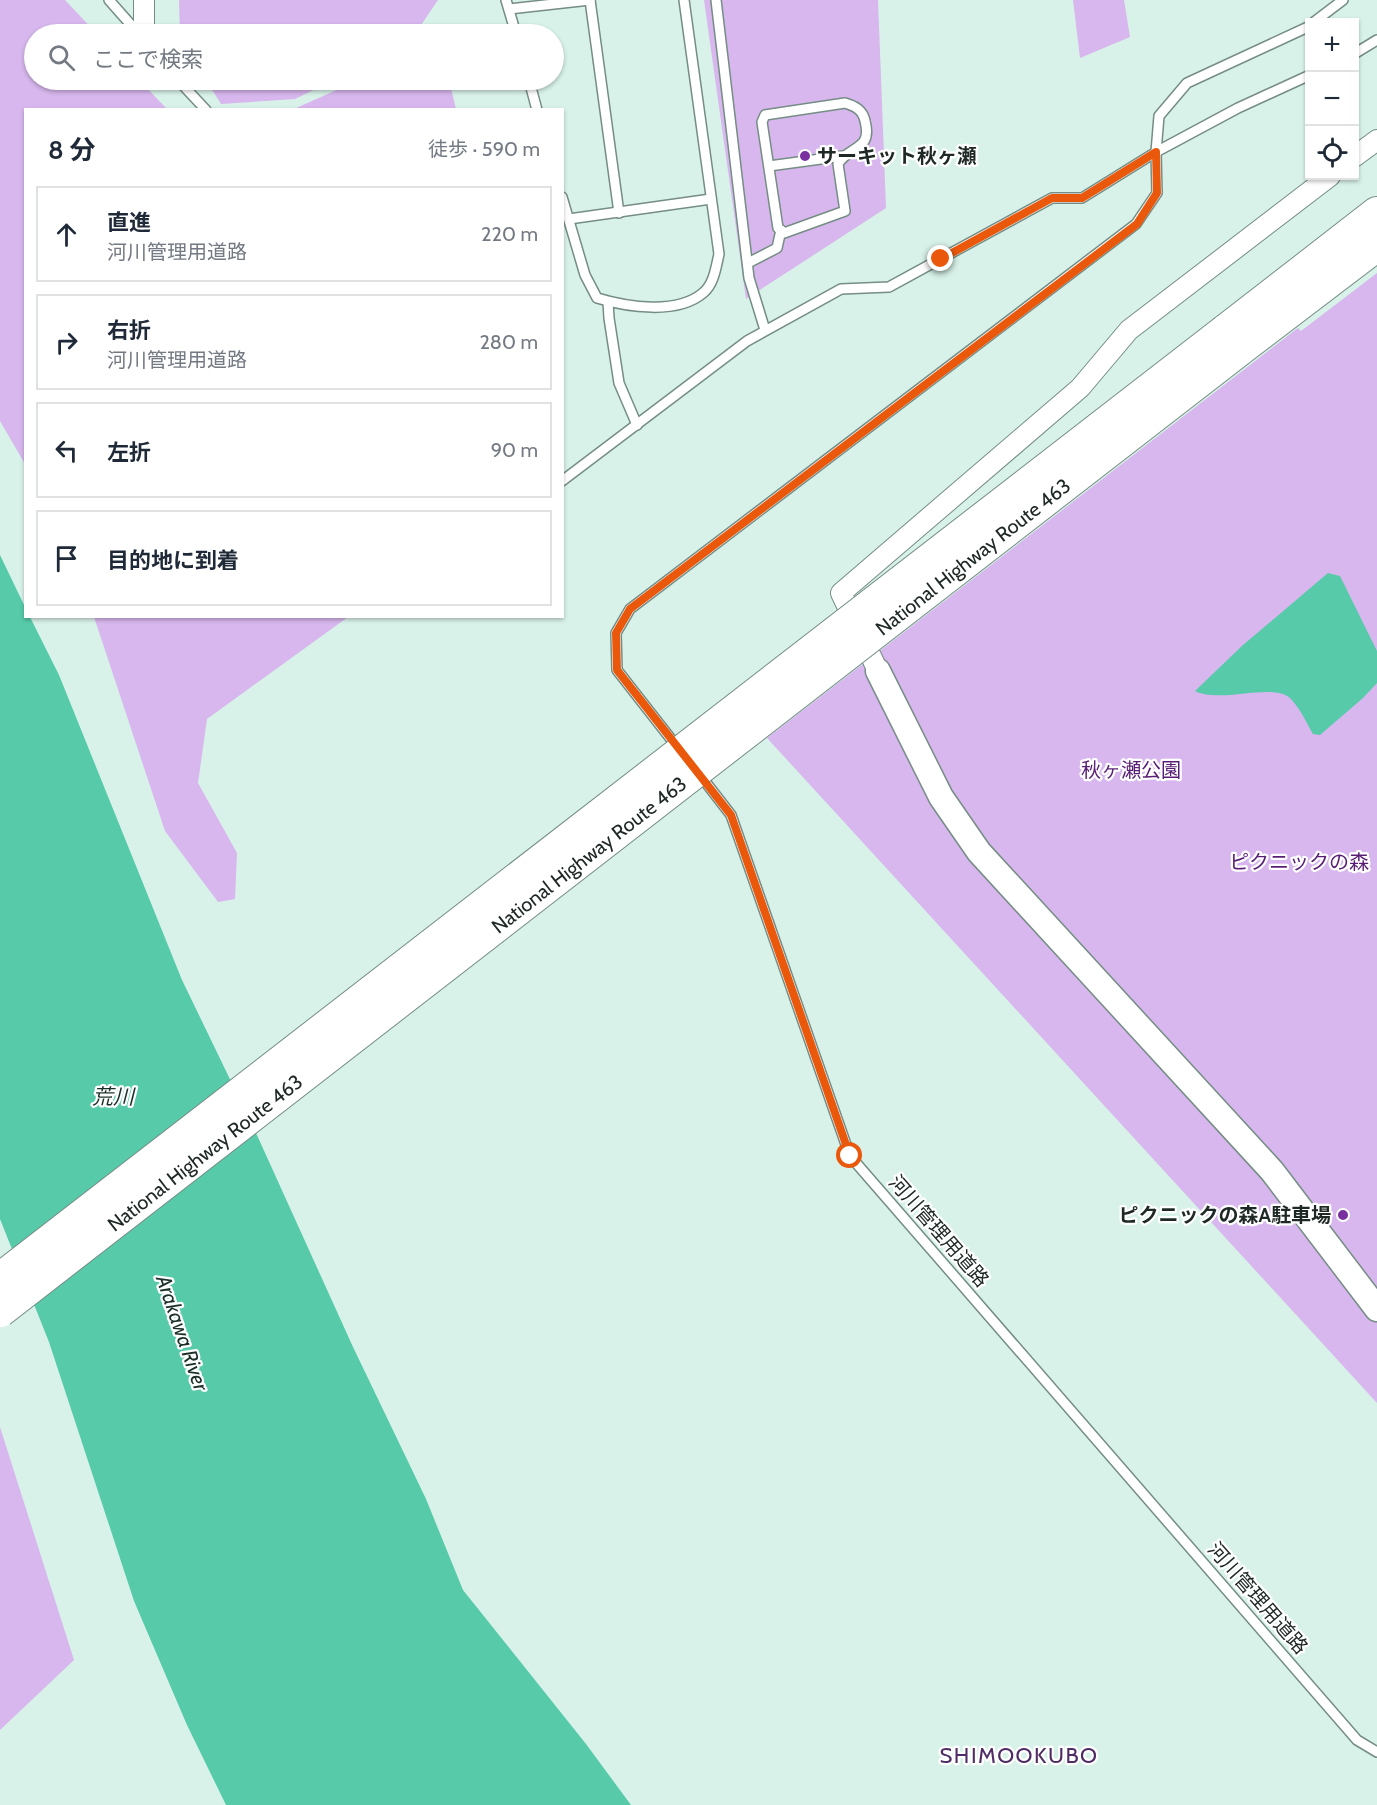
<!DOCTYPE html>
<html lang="ja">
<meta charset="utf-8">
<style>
body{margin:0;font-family:Cabin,"Noto Sans JP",sans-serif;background:#f2f2f3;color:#1f2937}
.controls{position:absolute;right:18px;top:18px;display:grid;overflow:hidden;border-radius:0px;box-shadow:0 2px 4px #0004}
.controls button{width:54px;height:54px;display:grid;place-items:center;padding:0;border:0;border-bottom:2px solid #e0e1e3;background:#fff;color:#1f2937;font:30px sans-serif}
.stop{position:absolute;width:18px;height:18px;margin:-14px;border:4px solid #ea580c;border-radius:50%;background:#fff}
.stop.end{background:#ea580c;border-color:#fff;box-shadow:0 2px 6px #0008}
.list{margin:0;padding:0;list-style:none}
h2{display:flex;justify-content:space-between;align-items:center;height:78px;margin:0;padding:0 24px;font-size:26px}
h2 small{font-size:20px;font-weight:400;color:#747a83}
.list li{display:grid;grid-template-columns:39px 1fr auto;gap:18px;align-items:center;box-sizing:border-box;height:96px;margin:0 12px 12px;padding:0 12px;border:2px solid #e0e1e3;border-radius:0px}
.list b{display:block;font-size:22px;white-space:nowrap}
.list p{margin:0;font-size:20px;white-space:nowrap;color:#747a83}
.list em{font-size:20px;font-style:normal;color:#747a83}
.icon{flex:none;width:33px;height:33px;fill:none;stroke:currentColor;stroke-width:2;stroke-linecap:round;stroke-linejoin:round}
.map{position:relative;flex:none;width:1377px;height:1805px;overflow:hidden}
.search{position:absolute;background:#fff;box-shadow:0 2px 4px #0004;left:24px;top:24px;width:540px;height:66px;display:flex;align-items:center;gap:15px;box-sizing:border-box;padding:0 21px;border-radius:33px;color:#747a83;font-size:22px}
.panel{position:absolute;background:#fff;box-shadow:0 2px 4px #0004;left:24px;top:108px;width:540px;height:510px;border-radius:0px}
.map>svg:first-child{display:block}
.green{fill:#d7b7ed}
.water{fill:#57caaa}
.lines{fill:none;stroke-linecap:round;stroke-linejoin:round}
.service-casing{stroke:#758d85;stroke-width:12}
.minor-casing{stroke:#758d85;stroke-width:22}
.tertiary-casing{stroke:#758d85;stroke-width:27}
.trunk-casing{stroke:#758d85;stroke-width:34}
.service{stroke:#fff;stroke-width:9}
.minor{stroke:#fff;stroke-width:20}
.tertiary{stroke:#fff;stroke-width:24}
.trunk{stroke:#fff;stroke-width:32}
.trunk-bridge-casing{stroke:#758d85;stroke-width:34;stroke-linecap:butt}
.trunk-bridge{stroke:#fff;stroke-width:32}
.route{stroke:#ea580c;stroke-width:8}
.poi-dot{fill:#7a2fa1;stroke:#fff;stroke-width:2}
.labels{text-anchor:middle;stroke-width:4.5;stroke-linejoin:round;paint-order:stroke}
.poi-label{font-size:20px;font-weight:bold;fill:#1e2825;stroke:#fff;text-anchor:start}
.street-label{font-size:20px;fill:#1e2825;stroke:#fff}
.park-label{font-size:20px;fill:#581e75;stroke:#fff}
.water-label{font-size:21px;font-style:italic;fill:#1a2f28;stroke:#fff}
.quarter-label{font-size:22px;letter-spacing:1.5px;fill:#4f2c64;stroke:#fff}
</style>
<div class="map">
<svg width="1377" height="1805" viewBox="0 0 1377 1805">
<rect width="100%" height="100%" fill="#d8f2e9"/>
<!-- green -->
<g class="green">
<polygon points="0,0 65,0 97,34 34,34 34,80 139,80 167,109 26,110 25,464 0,421"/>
<polygon points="179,0 438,0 415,34 180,34"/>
<polygon points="704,0 878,0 886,208 746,299"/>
<polygon points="1073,0 1124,0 1130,37 1080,58"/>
<polygon points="206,80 334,80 295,99 221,104"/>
<polygon points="359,80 449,80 456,109 294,109"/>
<polygon points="1377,273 1377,1403 767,738 1298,328 1301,331"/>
<polygon points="94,617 348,617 207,719 198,783 237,853 235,899 218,902 165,831"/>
<polygon points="0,1427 74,1660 0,1730"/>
</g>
<!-- water -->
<g class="water">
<polygon points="0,555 25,607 26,616 30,617 59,675 182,980 256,1133 353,1347 426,1499 463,1590 586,1744 631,1805 226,1805 187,1725 134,1601 49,1342 0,1219"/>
<path d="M1328 573 1340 576 1377 651V683L1363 698 1320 735 1313 734C1306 722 1300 708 1290 698 1272 682 1221 704 1195 691L1243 645Z"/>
</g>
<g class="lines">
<defs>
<g id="service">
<polyline points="109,0 139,34"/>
<polyline points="506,0 516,34"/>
<polyline points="590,0 619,213"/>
<polyline points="716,0 749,278 765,330"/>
<polyline points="509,9 590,0"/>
<polyline points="1314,22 1343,0"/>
<polyline points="1354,54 1377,40"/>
<polyline points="178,80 206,110"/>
<polyline points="529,80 537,110"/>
<path d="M845 103C855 106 863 110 865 121 873 151 849 145 838 164L845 211 784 233 778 228 762 122 765 115Z"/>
<polyline points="769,166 843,156"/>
<path d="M562 197 585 275 597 298C627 307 677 315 703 293 714 284 716 267 719 254L684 0"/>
<polyline points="569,219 711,199"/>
<polyline points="748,263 777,248 781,230"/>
<polyline points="608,302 609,318 619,383 637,425"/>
<polyline points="562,481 747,341 841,289 889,287 1052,198 1082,198 1156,152 1238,108 1310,75"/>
<polyline points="678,748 617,670 616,633 630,609 1136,224 1157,193 1156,152 1159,116 1187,83 1310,26"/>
<polyline points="700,775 731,815 850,1156 1357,1740 1377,1752"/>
</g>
<g id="minor">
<polyline points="144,0 144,34"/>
<polyline points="1354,157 1377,140"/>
<polyline points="878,671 841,593 1080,388 1129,330 1330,176"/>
</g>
<polyline id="tertiary" points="878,671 941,797 979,852 1272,1171 1377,1309"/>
<g id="trunk">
<polyline points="1225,331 1377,213"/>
<polyline points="1239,350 1377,245"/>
</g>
</defs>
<!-- service casing -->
<use href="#service" class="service-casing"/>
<!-- minor casing -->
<use href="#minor" class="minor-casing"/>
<!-- tertiary casing -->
<use href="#tertiary" class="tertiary-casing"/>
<!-- trunk casing -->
<use href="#trunk" class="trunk-casing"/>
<!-- service -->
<use href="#service" class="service"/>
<!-- minor -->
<use href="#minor" class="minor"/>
<!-- tertiary -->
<use href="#tertiary" class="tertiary"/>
<!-- trunk -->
<use href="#trunk" class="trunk"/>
<defs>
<g id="trunk-bridge">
<polyline points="0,1279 1225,331"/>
<polyline points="0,1311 1239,350"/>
</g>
</defs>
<!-- trunk-bridge casing -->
<use href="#trunk-bridge" class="trunk-bridge-casing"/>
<!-- trunk-bridge -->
<use href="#trunk-bridge" class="trunk-bridge"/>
</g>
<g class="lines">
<!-- route -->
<polyline class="route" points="850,1156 731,815 617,670 616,633 630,609 1137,224 1157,193 1156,152 1082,198 1052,198 941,259"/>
</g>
<!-- markers -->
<g class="poi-dot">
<circle cx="805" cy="156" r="6"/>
<circle cx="1343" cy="1215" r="6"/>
</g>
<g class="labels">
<!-- poi labels -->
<g class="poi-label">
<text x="817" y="163">サーキット秋ヶ瀬</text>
<text x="1331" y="1222" text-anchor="end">ピクニックの森A駐車場</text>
</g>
<!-- street labels -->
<g class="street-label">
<text transform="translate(973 557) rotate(-38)" y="7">National Highway Route 463</text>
<text transform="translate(589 855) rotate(-38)" y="7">National Highway Route 463</text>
<text transform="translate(205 1153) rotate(-38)" y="7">National Highway Route 463</text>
<text transform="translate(939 1231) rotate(49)" y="7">河川管理用道路</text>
<text transform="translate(1258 1598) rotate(49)" y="7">河川管理用道路</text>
</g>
<!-- park labels -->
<g class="park-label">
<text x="1131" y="777">秋ヶ瀬公園</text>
<text x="1299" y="869">ピクニックの森</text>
</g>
<!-- water labels -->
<g class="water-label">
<text x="113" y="1104">荒川</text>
<text transform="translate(182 1333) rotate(71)" y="7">Arakawa River</text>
</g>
<!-- quarter labels -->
<g class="quarter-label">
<text x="1019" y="1763">SHIMOOKUBO</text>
</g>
</g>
</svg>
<div class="controls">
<button>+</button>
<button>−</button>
<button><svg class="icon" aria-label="locate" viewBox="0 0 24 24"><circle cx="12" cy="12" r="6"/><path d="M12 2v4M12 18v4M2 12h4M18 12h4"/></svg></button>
</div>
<div class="stop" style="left:850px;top:1156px"></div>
<div class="stop end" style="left:941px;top:259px"></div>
<div class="search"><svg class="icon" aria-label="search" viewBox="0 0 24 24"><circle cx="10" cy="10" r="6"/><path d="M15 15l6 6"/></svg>ここで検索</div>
<section class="panel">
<h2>8 分<small>徒歩 · 590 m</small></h2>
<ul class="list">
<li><svg class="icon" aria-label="ahead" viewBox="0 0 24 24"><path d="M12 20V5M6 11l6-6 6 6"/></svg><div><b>直進</b><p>河川管理用道路</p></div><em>220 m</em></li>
<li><svg class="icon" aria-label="right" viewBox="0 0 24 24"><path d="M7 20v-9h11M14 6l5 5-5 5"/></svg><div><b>右折</b><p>河川管理用道路</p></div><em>280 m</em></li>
<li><svg class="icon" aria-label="left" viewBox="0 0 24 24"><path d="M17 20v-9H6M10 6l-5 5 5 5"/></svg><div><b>左折</b></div><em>90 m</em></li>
<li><svg class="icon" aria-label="arrive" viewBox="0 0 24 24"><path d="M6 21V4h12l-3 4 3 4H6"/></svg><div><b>目的地に到着</b></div></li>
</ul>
</section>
</div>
